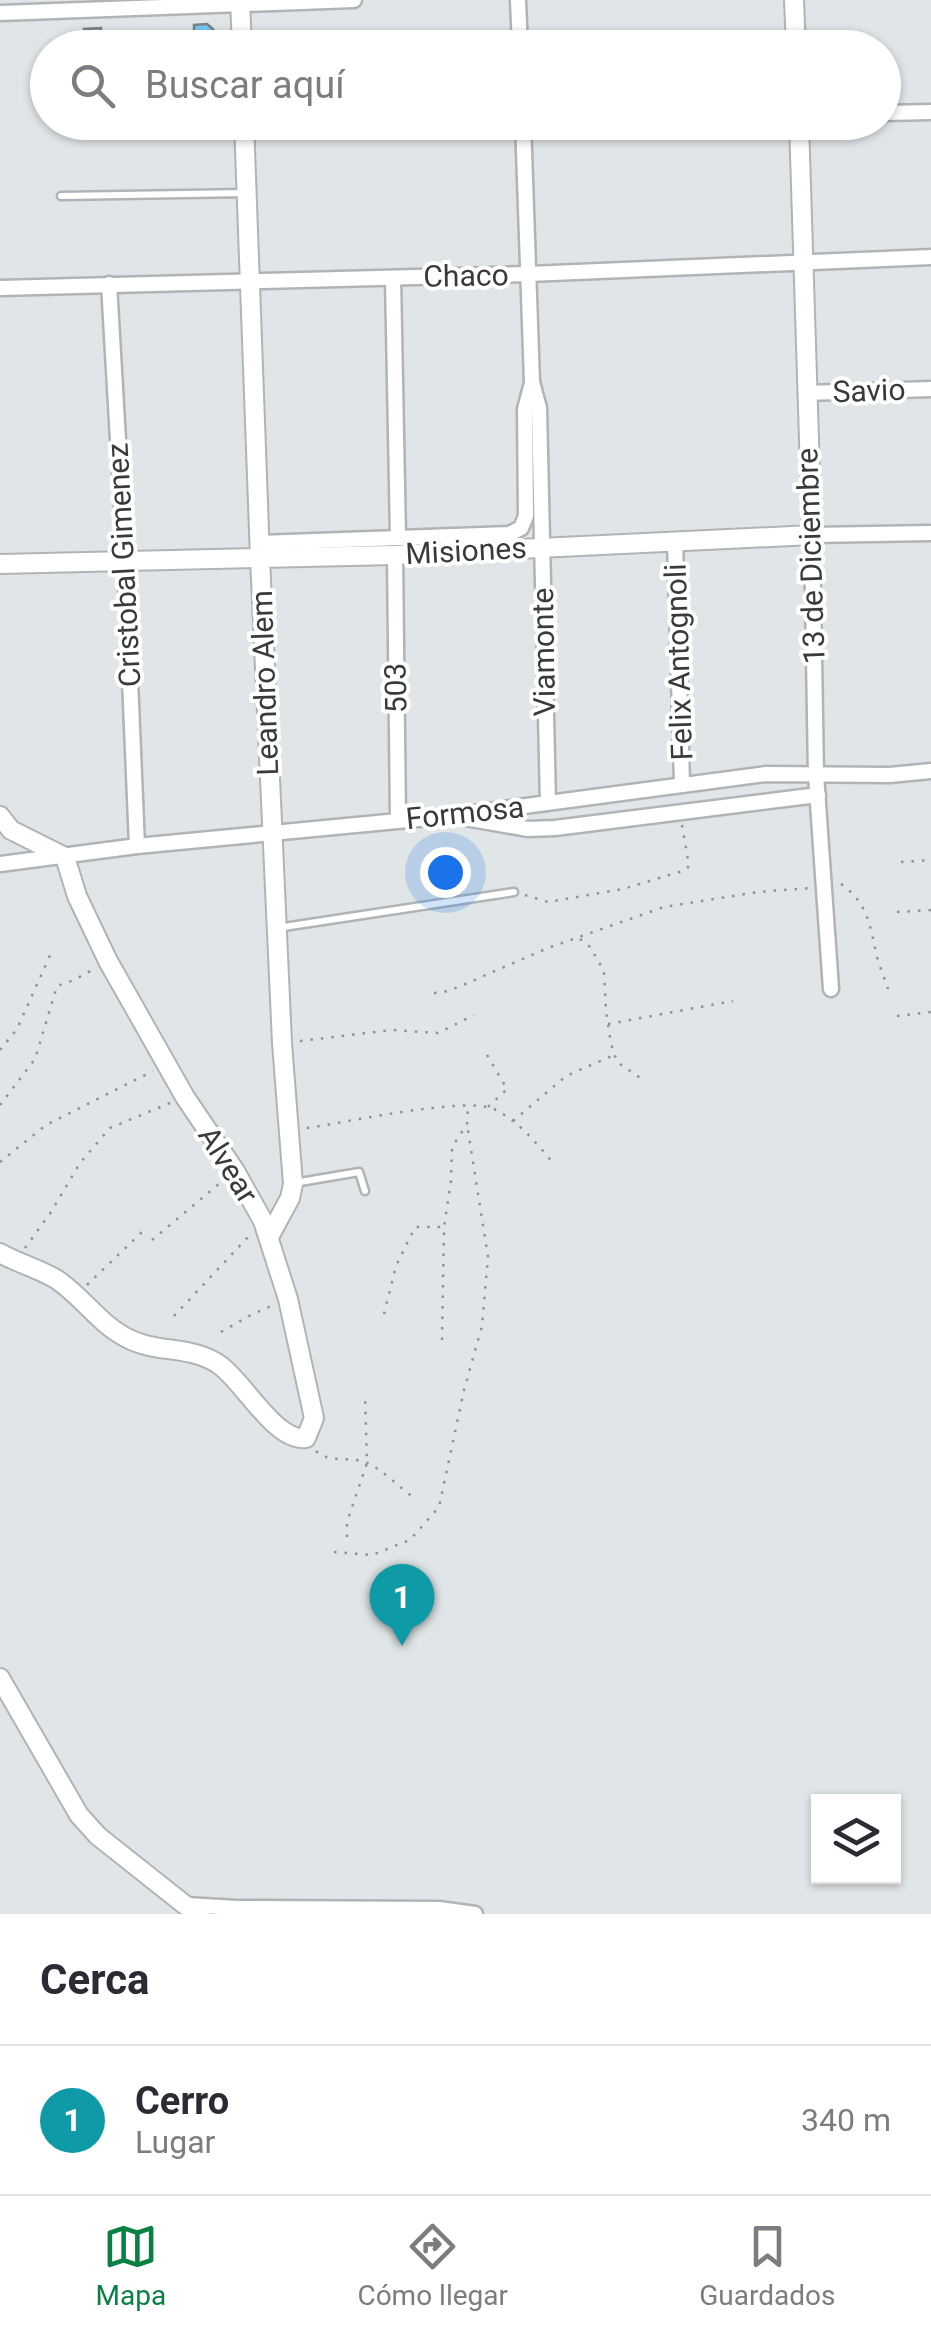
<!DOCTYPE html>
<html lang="es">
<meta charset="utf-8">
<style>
body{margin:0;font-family:Roboto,sans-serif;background:#f7f7f7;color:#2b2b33}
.controls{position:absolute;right:30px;bottom:30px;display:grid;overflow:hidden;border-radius:0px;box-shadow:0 2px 8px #0004}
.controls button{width:90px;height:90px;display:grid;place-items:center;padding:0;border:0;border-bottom:2px solid #e1e1e2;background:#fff;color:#2b2b33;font:50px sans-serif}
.you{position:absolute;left:445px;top:872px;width:35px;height:35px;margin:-25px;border:8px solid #fff;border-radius:50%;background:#1a73e8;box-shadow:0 0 0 15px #1a73e833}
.badge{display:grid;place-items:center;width:65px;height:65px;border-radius:50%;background:#0b8043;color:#fff;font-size:32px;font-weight:700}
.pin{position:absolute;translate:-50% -82px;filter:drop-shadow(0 2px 5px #0008)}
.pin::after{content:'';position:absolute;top:52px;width:35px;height:30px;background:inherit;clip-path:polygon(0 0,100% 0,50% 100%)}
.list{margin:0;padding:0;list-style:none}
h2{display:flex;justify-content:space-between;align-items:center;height:130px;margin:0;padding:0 40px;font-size:42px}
h2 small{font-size:32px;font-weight:400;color:#7c7c81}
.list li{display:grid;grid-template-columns:65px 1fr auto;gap:30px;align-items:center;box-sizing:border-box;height:150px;padding:0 40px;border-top:2px solid #e1e1e2}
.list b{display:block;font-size:38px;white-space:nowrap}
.list p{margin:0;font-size:32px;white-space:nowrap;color:#7c7c81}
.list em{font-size:32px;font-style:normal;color:#7c7c81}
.icon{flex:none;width:55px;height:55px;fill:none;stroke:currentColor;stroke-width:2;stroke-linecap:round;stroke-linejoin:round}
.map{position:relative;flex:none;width:931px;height:1914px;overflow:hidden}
.search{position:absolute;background:#fff;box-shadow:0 2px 8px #0004;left:30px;right:30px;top:30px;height:110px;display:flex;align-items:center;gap:25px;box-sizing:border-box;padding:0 35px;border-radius:55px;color:#7c7c81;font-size:38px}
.sheet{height:280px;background:#fff}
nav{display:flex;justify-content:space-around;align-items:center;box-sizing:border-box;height:140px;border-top:2px solid #e1e1e2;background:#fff;font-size:28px;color:#7c7c81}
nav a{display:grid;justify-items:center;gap:5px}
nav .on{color:#0b8043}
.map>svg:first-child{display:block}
.building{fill:#73cafc;stroke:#7c8083;stroke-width:2.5}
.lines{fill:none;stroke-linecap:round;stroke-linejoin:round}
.service-casing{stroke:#b0b4b7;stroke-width:11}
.minor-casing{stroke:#b0b4b7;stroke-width:19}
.tertiary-casing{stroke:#b0b4b7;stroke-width:22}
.secondary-casing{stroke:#b0b4b7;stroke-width:22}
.path{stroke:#8e9294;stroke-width:2.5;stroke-dasharray:2.5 8;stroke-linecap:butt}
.service{stroke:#fff;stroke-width:6}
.minor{stroke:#fff;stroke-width:14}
.tertiary{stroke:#fff;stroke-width:18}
.secondary{stroke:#fff;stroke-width:18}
.labels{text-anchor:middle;stroke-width:8;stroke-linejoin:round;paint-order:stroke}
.street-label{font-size:30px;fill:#383a3b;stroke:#fff}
</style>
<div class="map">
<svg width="931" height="1914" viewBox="0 0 931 1914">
<rect width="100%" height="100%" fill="#e0e5e8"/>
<!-- building -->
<g class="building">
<polygon points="207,24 213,29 213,48 194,48 194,25"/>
<polygon points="101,28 101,48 84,48 84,29"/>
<polygon points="155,33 155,48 137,48 136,34"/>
</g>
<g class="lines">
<defs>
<g id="service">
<polyline points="61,196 246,193"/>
<polyline points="277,928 514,892"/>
<polyline points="294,1183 359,1172 365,1191"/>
</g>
<g id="minor">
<polyline points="518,0 520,48"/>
<polyline points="0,13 354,0"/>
<polyline points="884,113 931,112"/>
<polyline points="523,122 532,382 539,408 548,803"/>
<polyline points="393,278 398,537"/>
<polyline points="109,284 125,561 137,846"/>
<polyline points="0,288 529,274 931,257"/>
<polyline points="806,393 931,389"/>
<polyline points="675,541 682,783"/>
<polyline points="260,543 509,534 521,528 526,516 525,409 532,383"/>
<polyline points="395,555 398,820"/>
<polyline points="465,818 528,829 555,828 818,795"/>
<polyline points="0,864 137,846 450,816 766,774 890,775 931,771"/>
<polyline points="831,989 816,775 812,535 931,533"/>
<polyline points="186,1905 237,1908 439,1909 475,1914"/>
</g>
<g id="tertiary">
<polyline points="794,0 796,48"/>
<path d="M0 816 11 830 65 857 77 896 108 961 185 1097 235 1171 263 1221 288 1299 314 1418 306 1438C276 1442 245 1384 221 1366 194 1345 157 1354 127 1338 99 1324 82 1296 56 1279 39 1269 18 1263 0 1253"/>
<polyline points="269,1237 290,1198 293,1184 282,1043 260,558 395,555 812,535 799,122"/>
<polyline points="0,1678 79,1815 98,1836 185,1905 200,1914"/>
</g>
<g id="secondary">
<polyline points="240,0 242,48"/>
<polyline points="0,564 260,558 244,122"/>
</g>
</defs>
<!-- service casing -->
<use href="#service" class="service-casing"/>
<!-- minor casing -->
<use href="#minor" class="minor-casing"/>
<!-- tertiary casing -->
<use href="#tertiary" class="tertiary-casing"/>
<!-- secondary casing -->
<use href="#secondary" class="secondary-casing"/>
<!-- path -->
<g class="path">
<polyline points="901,862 931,860"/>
<path d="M841 884C869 904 870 927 877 957 880 968 885 979 888 989"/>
<polyline points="525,895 548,902 623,889 686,870 689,866 682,825"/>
<polyline points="897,912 931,910"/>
<polyline points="580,939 590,947 604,971 606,1011 611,1044 617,1062 642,1079"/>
<polyline points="434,993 449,991 548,948 664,907 758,892 810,888"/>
<polyline points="897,1016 931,1012"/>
<polyline points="608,1024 733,1001"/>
<polyline points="300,1041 392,1030 438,1033 474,1015"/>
<polyline points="0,1050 17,1029 52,951"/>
<polyline points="487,1055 507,1089 488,1107"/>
<polyline points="0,1105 35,1059 57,986 74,980 94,969"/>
<polyline points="513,1121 566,1076 614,1055"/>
<path d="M307 1128C344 1123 465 1096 494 1109 517 1120 537 1143 552 1162"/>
<polyline points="0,1162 46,1125 153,1071"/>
<polyline points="152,1240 220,1183"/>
<polyline points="25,1248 51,1212 80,1163 110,1128 170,1103"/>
<polyline points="87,1285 143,1231"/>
<polyline points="384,1314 396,1266 415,1227 441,1227"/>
<polyline points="174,1316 248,1237"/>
<polyline points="221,1332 249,1316 273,1305"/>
<polyline points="442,1340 444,1227 451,1181 452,1147 467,1124 468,1107"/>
<path d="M316 1451C331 1464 348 1456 365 1462 382 1469 399 1487 414 1498"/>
<polyline points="347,1537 347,1522 367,1463 365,1394"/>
<polyline points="334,1552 372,1555 410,1540 439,1507 464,1390 482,1326 488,1257 467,1124"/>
</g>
<!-- service -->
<use href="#service" class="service"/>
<!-- minor -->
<use href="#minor" class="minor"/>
<!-- tertiary -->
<use href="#tertiary" class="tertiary"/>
<!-- secondary -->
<use href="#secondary" class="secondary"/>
</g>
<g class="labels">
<!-- street labels -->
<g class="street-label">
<text transform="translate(466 276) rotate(-1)" y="10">Chaco</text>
<text transform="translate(869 391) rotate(-2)" y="10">Savio</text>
<text transform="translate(466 551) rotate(-3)" y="10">Misiones</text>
<text transform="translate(811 556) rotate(-92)" y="10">13 de Diciembre</text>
<text transform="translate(124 565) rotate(-93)" y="10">Cristobal Gimenez</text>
<text transform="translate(544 652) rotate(-91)" y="10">Viamonte</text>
<text transform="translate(679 662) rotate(-92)" y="10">Felix Antognoli</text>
<text transform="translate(265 683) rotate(-92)" y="10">Leandro Alem</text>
<text transform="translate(396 688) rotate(-91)" y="10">503</text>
<text transform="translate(465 813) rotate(-6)" y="10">Formosa</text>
<text transform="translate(228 1165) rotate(58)" y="10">Alvear</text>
</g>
</g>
</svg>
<div class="controls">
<button><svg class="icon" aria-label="layers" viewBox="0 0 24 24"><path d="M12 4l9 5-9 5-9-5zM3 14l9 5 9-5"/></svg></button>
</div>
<div class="you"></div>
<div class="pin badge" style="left:402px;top:1646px;background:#0f9aa8">1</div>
<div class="search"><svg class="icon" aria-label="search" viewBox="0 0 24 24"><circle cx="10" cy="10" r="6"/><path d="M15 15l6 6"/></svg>Buscar aquí</div>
</div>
<section class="sheet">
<h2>Cerca<small></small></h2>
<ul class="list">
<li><span class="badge" style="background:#0f9aa8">1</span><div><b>Cerro</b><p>Lugar</p></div><em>340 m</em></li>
</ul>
</section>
<nav>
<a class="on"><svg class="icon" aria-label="map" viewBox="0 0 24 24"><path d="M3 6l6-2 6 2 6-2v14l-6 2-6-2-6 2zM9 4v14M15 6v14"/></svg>Mapa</a>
<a><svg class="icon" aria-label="directions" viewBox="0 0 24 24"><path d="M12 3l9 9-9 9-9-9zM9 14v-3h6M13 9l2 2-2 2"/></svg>Cómo llegar</a>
<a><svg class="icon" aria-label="saved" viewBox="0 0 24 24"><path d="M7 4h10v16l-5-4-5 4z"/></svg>Guardados</a>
</nav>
